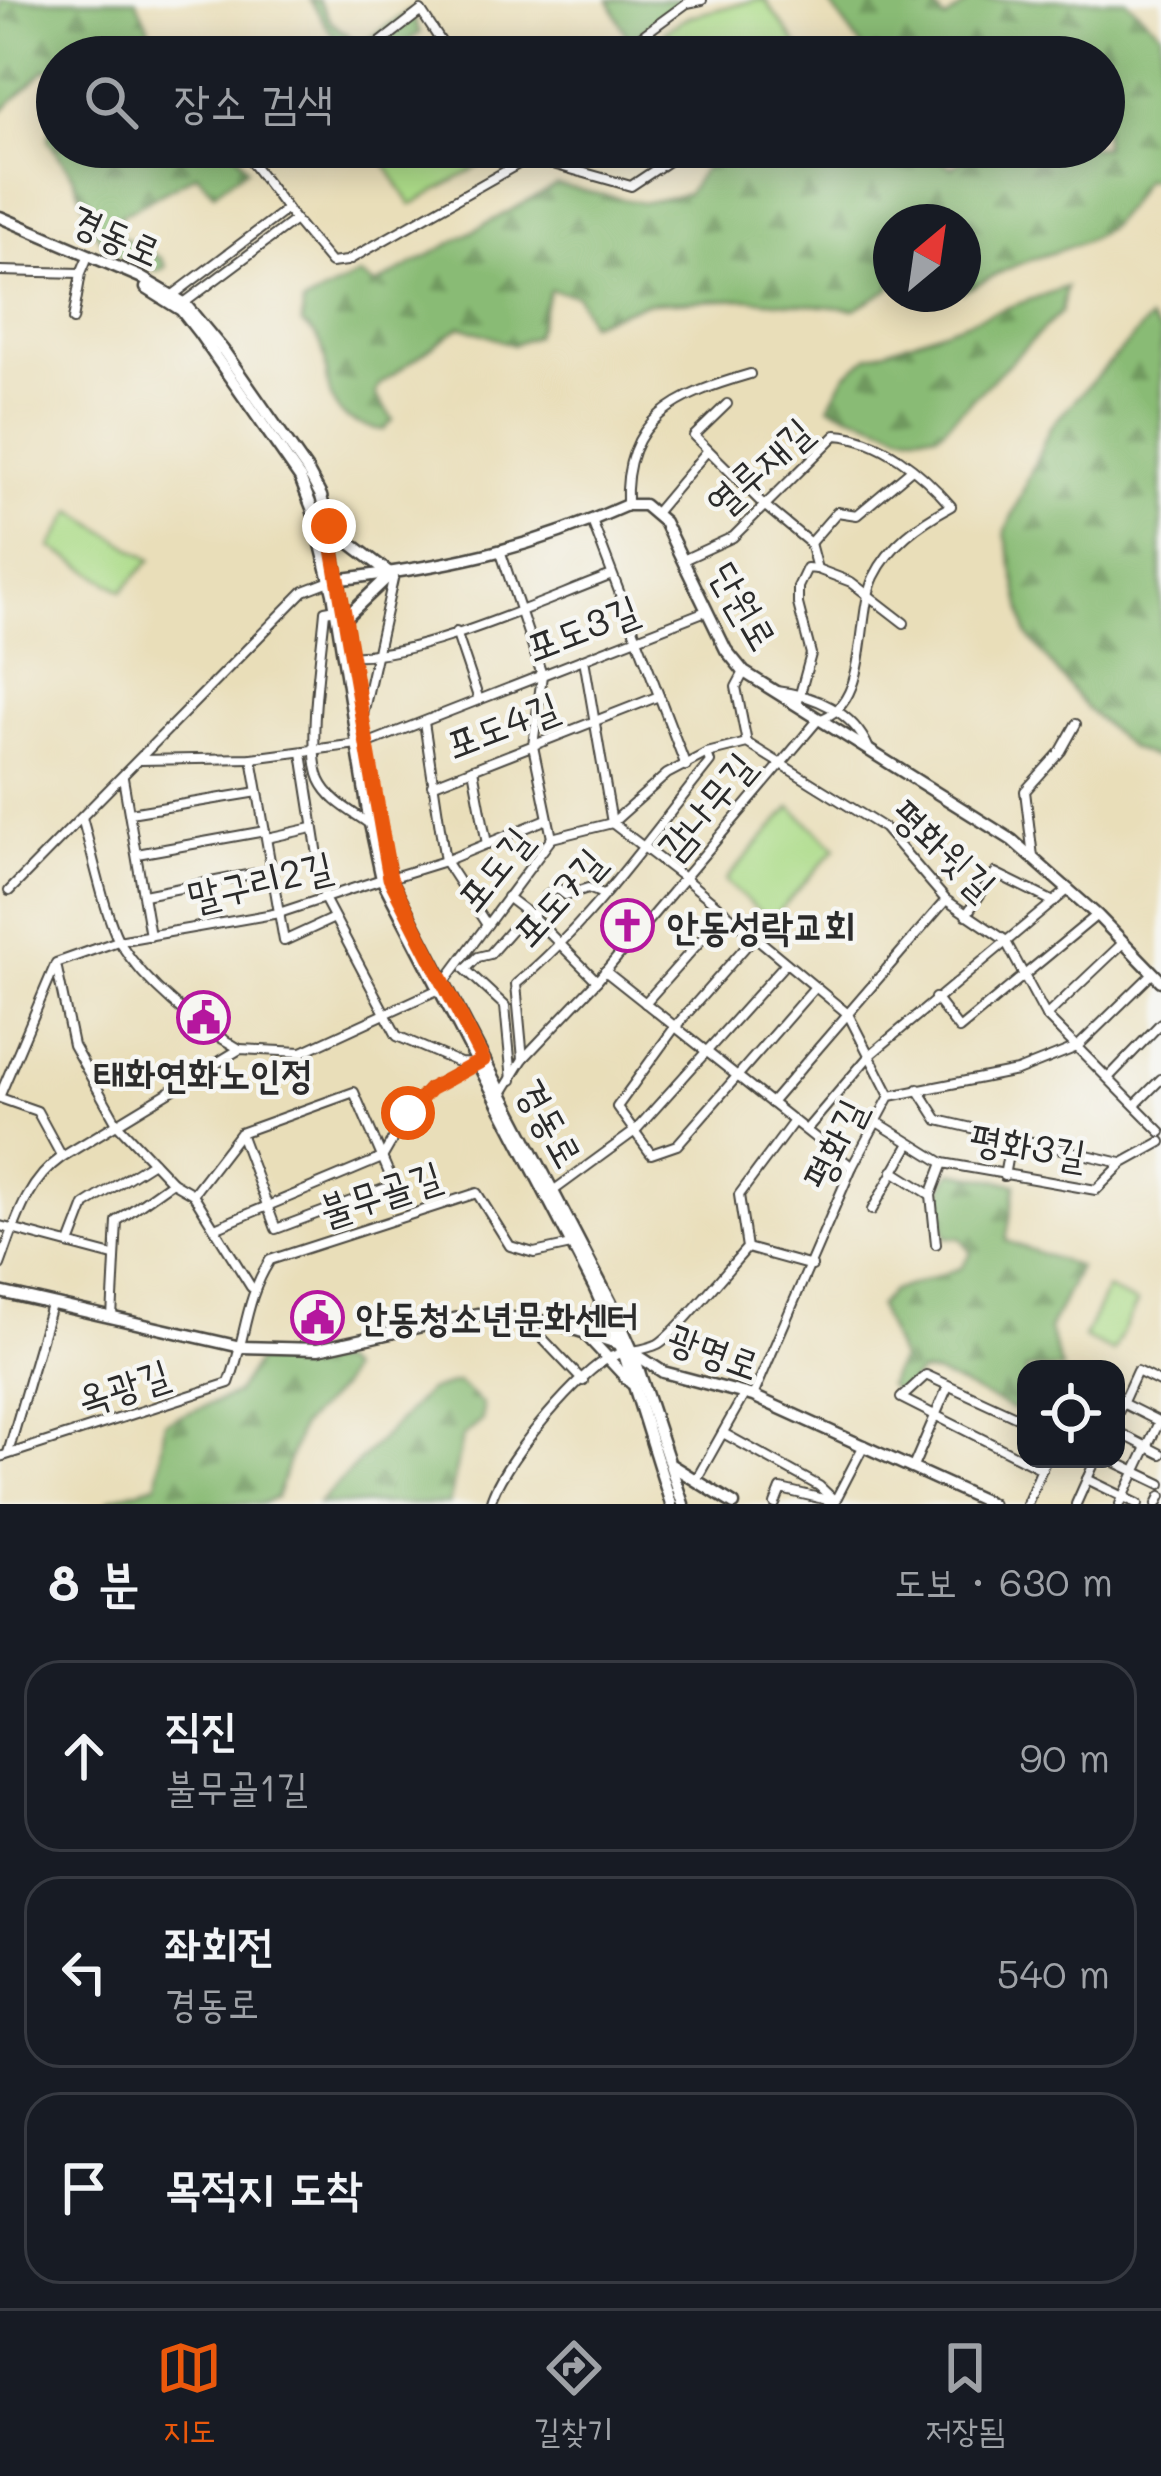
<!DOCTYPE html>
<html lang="ko">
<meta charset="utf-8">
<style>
body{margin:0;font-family:Mali,"Poor Story",sans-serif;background:#242831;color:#f1f3f6}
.controls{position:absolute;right:36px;bottom:36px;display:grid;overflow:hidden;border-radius:24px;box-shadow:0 6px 30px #0003}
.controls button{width:108px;height:108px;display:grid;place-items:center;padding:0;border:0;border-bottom:3px solid #363941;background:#171b24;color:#f1f3f6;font:60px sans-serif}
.compass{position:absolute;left:873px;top:204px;width:108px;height:108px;border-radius:50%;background:#171b24;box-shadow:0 6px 30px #0003;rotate:29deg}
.stop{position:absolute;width:36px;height:36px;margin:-27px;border:9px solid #ea580c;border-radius:50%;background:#fff}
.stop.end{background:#ea580c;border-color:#fff;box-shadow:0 3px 12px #0008}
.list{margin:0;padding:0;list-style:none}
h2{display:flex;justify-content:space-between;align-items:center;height:156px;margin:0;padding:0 48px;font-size:51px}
h2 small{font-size:39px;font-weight:400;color:#9ea1a6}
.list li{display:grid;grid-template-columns:78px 1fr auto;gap:36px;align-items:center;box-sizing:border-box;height:192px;margin:0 24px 24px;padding:0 24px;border:3px solid #363941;border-radius:36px}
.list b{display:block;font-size:45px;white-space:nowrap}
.list p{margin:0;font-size:39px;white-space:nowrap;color:#9ea1a6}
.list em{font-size:39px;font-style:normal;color:#9ea1a6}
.icon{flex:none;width:66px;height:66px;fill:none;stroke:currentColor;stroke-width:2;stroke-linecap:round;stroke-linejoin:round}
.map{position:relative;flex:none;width:1161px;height:1504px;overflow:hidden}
.search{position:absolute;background:#171b24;box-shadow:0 6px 30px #0003;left:36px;right:36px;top:36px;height:132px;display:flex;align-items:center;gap:30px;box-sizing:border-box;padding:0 42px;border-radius:66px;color:#9ea1a6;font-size:45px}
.sheet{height:804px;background:#171b24}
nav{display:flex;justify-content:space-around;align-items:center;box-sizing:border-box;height:168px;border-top:3px solid #363941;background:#171b24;font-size:33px;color:#9ea1a6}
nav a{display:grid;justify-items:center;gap:6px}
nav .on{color:#ea580c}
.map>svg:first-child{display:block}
.forest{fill:url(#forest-firs);stroke:#5a7350;stroke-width:3}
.garden{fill:#acdb88;stroke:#6c835a;stroke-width:3}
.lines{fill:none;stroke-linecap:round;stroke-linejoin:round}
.minor-casing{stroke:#484640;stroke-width:12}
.tertiary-casing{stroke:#484640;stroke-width:15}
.minor{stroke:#fff;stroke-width:8}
.tertiary{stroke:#fff;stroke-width:10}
.route{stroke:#ea580c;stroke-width:15}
.labels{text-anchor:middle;stroke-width:9;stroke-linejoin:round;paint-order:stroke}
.street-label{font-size:39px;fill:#2b2b2b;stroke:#f6f6f2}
.poi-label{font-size:39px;font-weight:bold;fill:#2b2b2b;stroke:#f6f6f2;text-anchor:start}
</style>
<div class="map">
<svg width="1161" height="1504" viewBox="0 0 1161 1504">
<defs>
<pattern id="forest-firs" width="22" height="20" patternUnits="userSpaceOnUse" patternTransform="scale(3)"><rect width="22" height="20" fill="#89bb74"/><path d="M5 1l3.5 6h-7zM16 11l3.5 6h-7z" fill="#70985f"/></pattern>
</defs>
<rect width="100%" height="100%" fill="#f6f6f2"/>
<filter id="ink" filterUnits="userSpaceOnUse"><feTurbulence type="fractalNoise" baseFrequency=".00833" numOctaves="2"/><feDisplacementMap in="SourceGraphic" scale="24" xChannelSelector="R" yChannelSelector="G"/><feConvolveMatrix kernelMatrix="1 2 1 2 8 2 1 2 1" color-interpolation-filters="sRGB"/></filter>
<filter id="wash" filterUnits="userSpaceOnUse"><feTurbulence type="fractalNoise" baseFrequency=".004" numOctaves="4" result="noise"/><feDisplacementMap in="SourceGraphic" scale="48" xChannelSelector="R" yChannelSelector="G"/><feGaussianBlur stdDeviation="2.7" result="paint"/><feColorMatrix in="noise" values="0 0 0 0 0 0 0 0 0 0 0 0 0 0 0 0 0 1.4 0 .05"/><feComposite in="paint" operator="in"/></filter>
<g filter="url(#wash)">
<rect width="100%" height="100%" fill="#e9deb9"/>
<!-- forest -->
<g class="forest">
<polygon points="0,0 136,0 152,35 125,57 57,57 57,71 46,69 0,113"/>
<polygon points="310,0 318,0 331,22 360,45 410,10 420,33 383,57 347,57"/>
<polygon points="609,0 686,0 629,41"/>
<path d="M827 0H913L919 8 931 4 945 20 972 0H1126L1161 32V180L1144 179C1110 238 1094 239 1033 259 1009 266 985 281 963 292V222H891V288L855 309 746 299 646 303 589 323 577 295 550 290 535 336 513 345 461 326 380 384 375 394 393 420 384 430C294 418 352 352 302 324L303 304 360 275 375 285 557 185 642 203 687 194 718 147H923L952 168 977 147H1104V57H885L876 47 867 54Z"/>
<polygon points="57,103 57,147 232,147 247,168 214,193 197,174 121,215 119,235 161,258 166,267 157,271 111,253 95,231 73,176 48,140"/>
<polygon points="1066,287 1061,312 938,433 904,433 829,406 846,374 869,356"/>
<polygon points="1149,320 1161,333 1161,760 1130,748 1086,708 1027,634 1005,533 1050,427"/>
<path d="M952 1172 1016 1184 1006 1241 1079 1267 1049 1330 1062 1369H1026V1415L936 1374 920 1372 899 1395 888 1385 900 1359 878 1306 892 1291 961 1268 971 1253 961 1238 946 1237C940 1214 935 1191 952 1172Z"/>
<polygon points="259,1358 289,1363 339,1362 348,1370 340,1387 301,1426 276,1498 260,1504 105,1504 112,1498 157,1484 165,1422 235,1394"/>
<polygon points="457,1382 483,1405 482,1421 462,1437 449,1504 318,1504 428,1391"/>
</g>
<!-- garden -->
<g class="garden">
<polygon points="756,0 765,0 806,57 681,57 665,31 690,16"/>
<polygon points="374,147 503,147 506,151 411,205"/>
<polygon points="73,511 151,560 122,591 51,547"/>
<polygon points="791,807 836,848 770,921 725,881"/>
<polygon points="1107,1289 1137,1303 1113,1352 1084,1338"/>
</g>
</g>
<g filter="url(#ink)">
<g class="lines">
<defs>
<g id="minor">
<polyline points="620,52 687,3 702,0"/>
<polyline points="362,57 421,11 451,57"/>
<polyline points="612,57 620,52 623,57"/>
<polyline points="248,147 245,154 287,209"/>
<polyline points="528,157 631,186 682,152 679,147"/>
<polyline points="295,220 331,263 347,261 520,163 510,147"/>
<polyline points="0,271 81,273 86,261"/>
<polyline points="173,295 287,209 295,220 184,303"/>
<polyline points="73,320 81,273"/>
<polyline points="727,404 694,436 764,505 810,543"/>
<path d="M627 505C623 417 678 395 750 374"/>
<polyline points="656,512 708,450"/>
<polyline points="592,521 686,766"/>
<polyline points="810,543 837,512 857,515 912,469"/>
<polyline points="810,543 817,569"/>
<polyline points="501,553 542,675 533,746 552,838"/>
<polyline points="817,569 851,582 904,623"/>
<path d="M336 609 325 611C322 649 306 748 320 780 329 800 351 811 368 823"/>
<polyline points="456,632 479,700"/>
<path d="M352 655C417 659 547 599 612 575"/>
<polyline points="584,659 612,823 684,878 848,1014 890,1096"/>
<polyline points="744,672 736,687 747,743"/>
<path d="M776 691C814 695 853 711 869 749"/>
<polyline points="797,705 811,654 798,604 798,587 807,568 817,569"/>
<polyline points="362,719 394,575"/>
<polyline points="424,722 445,861 487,925"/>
<polyline points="366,744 706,611"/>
<polyline points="302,753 325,900 397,1036 460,1063 476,1064"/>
<polyline points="252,758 284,941 334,918"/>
<polyline points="140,760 252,758 357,744"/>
<polyline points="473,769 487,844"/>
<polyline points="123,778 150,936"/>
<polyline points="432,785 659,696"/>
<polyline points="130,813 258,792"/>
<path d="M82 818C91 848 106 920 120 943 147 986 195 1024 238 1048"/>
<polyline points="267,838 312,828"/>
<polyline points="137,854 265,831"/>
<polyline points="1033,857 1025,791 1061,751 1076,724"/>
<polyline points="390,878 445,861 547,819"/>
<polyline points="9,891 304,591 330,581"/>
<polyline points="144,895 272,870"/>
<polyline points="507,897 532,916 597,981"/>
<polyline points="966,915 995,873 1054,902"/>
<polyline points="754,937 675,1027 617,1107 651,1154 677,1145 815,987"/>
<polyline points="56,964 73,1045 118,1125 172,1182 193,1194 251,1287"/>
<polyline points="465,969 505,1006 512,1080"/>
<polyline points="466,969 478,957 490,954 511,930 530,920 545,897 557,888 566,895 588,888 603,894"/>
<polyline points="605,971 852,1167"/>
<polyline points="443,984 552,838 612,823 667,774 707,753 747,743 884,828 946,900 1005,940 1046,1016 1161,1132"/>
<polyline points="935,998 959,1029 1097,915"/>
<polyline points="645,1003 726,912"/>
<polyline points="1046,1016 1123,943"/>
<path d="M523 1059 516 984C592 921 649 838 710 762L707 753"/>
<polyline points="1108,1078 1161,1023"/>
<polyline points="918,1089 938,1120 1121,1163"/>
<polyline points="0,1095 56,963 118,941 279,913 382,879"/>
<path d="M501 1095 523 1059 597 981 818 720C871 706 855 617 874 577 890 544 920 523 951 506 922 472 881 438 836 435L733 537 683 560"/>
<polyline points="0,1098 37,1111 62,1157"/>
<polyline points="771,1103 946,900"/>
<polyline points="1135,1105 1161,1079"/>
<polyline points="877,1122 943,1163"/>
<polyline points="806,1130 870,1055 1069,889"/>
<polyline points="893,1171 931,1195"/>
<polyline points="1004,1176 1011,1138"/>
<polyline points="553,1191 635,1131 786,963"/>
<polyline points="193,1194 240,1133 354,1092 394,1185 276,1229 240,1133"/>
<polyline points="872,1210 909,1145"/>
<polyline points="0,1226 113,1256"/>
<polyline points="215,1228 382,1158 408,1113 429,1089 471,1066"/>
<polyline points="70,1244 85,1205 153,1162"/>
<polyline points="936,1244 931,1195 943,1163 1096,1190 1123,1163 1161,1142"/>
<polyline points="747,1248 812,1266"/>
<path d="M0 1265C15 1225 25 1183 62 1157L240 1049 302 1052 437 990"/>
<polyline points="112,1318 117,1221 172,1182"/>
<polyline points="526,1321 583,1381"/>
<polyline points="753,1396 852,1167 890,1096 1017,1071 1077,1047 1153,973"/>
<polyline points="1122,1403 1160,1422"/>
<polyline points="1116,1417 1137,1371 1161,1383"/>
<polyline points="1026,1421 926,1375 901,1398 1042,1469"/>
<polyline points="1116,1431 1161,1454"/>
<polyline points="723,1433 819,1486 835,1501 864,1445"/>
<polyline points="8,1453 51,1305"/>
<path d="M0 1457 229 1383C246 1339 244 1301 270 1260L477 1193 510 1246 534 1253 571 1245"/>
<polyline points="1109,1459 1161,1484"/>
<polyline points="913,1467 948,1386"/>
<polyline points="1087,1479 1138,1504"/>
<polyline points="696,1480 745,1393"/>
<path d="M490 1504C499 1467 572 1380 605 1360 620 1350 642 1352 658 1344 676 1334 729 1267 747 1248L739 1195 794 1121"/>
<polyline points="775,1504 781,1489 832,1501"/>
<polyline points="1027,1504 1046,1459"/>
<polyline points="1076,1504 1096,1459"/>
<polyline points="1120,1504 1159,1422"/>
<polyline points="1157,1504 1161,1496"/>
</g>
<g id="tertiary">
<polyline points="0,217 140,277 184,303 223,350 307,470 321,496 329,527 378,825 390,878 611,1303 632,1350 683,1504"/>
<polyline points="146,288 181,310 199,333 300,478 312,508 333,593 370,824 382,879 594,1287 624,1354 671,1504"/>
<polyline points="329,527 391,574 346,617"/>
<path d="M334 580C444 567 525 551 627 505H644L664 522 726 650 744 672 1012 840 1097 915 1161 981"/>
<polyline points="0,1292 241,1347 318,1349 477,1314 555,1323 620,1344 663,1372 753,1396 991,1504"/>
<polyline points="574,1327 595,1316 601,1303"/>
<polyline points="588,1337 631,1383"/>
<polyline points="671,1465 734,1504"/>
</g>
</defs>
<!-- minor casing -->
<use href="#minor" class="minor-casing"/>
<!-- tertiary casing -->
<use href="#tertiary" class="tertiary-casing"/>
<!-- minor -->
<use href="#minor" class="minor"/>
<!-- tertiary -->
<use href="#tertiary" class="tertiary"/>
</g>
</g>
<g class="lines" filter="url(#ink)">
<!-- route -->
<polyline class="route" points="329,526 390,878 483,1060 430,1089 408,1113"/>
</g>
<!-- icons -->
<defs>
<symbol id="church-ring" viewBox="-11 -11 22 22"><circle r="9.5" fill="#f6f6f2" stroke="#b5179e" stroke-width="1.5"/><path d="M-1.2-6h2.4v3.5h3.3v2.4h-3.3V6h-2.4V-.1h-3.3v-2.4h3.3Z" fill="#b5179e"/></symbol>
<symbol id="civic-ring" viewBox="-11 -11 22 22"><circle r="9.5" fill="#f6f6f2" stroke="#b5179e" stroke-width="1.5"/><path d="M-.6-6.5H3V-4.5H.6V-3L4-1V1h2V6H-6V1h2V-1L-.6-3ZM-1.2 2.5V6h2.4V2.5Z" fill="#b5179e"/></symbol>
</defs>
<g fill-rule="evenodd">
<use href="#church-ring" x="598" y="896" width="59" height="59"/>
<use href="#civic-ring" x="174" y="988" width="59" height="59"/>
<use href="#civic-ring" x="288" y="1288" width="59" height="59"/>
</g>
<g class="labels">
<!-- street labels -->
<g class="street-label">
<text transform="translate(116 235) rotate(24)" y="14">경동로</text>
<text transform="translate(759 467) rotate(-42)" y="14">열루재길</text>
<text transform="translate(744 606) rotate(60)" y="14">단원로</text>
<text transform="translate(582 628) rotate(-21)" y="14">포도3길</text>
<text transform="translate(502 725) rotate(-21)" y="14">포도4길</text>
<text transform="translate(706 806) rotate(-50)" y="14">감나무길</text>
<text transform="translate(944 849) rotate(43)" y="14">평화윗길</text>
<text transform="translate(494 869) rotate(-51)" y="14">포도길</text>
<text transform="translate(260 881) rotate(-13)" y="14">말구리2길</text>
<text transform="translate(558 897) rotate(-48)" y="14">포도7길</text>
<text transform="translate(550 1123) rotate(61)" y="14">경동로</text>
<text transform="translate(834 1144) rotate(-64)" y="14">평화길</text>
<text transform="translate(1028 1146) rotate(9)" y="14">평화3길</text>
<text transform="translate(380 1193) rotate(-18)" y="14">불무골길</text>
<text transform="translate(714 1351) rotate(20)" y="14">광명로</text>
<text transform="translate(123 1386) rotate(-18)" y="14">옥광길</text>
</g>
<!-- poi labels -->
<g class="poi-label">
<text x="667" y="940">안동성락교회</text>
<text x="203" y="1088" text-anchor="middle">태화연화노인정</text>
<text x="356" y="1331">안동청소년문화센터</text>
</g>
</g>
</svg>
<div class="controls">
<button><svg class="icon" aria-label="locate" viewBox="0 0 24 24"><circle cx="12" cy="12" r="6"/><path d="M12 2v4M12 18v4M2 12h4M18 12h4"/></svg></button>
</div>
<svg class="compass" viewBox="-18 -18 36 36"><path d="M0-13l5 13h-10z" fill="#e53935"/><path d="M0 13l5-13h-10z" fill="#9ea1a6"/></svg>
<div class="stop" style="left:408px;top:1113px"></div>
<div class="stop end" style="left:329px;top:526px"></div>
<div class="search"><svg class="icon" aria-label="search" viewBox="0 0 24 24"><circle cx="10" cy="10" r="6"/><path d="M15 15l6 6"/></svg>장소 검색</div>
</div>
<section class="sheet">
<h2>8 분<small>도보 · 630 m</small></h2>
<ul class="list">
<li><svg class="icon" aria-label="ahead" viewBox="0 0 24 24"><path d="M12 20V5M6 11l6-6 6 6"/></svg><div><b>직진</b><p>불무골1길</p></div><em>90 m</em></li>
<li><svg class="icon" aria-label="left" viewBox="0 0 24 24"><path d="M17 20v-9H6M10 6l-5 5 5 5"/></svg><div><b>좌회전</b><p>경동로</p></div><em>540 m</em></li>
<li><svg class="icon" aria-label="arrive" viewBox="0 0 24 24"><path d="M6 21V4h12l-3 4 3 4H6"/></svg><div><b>목적지 도착</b></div></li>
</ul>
</section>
<nav>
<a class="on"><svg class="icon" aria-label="map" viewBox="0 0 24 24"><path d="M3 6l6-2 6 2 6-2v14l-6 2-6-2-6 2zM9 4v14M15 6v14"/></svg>지도</a>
<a><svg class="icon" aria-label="directions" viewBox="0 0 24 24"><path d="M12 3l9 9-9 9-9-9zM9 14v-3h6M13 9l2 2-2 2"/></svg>길찾기</a>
<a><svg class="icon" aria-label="saved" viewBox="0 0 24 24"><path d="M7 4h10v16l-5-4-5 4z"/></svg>저장됨</a>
</nav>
